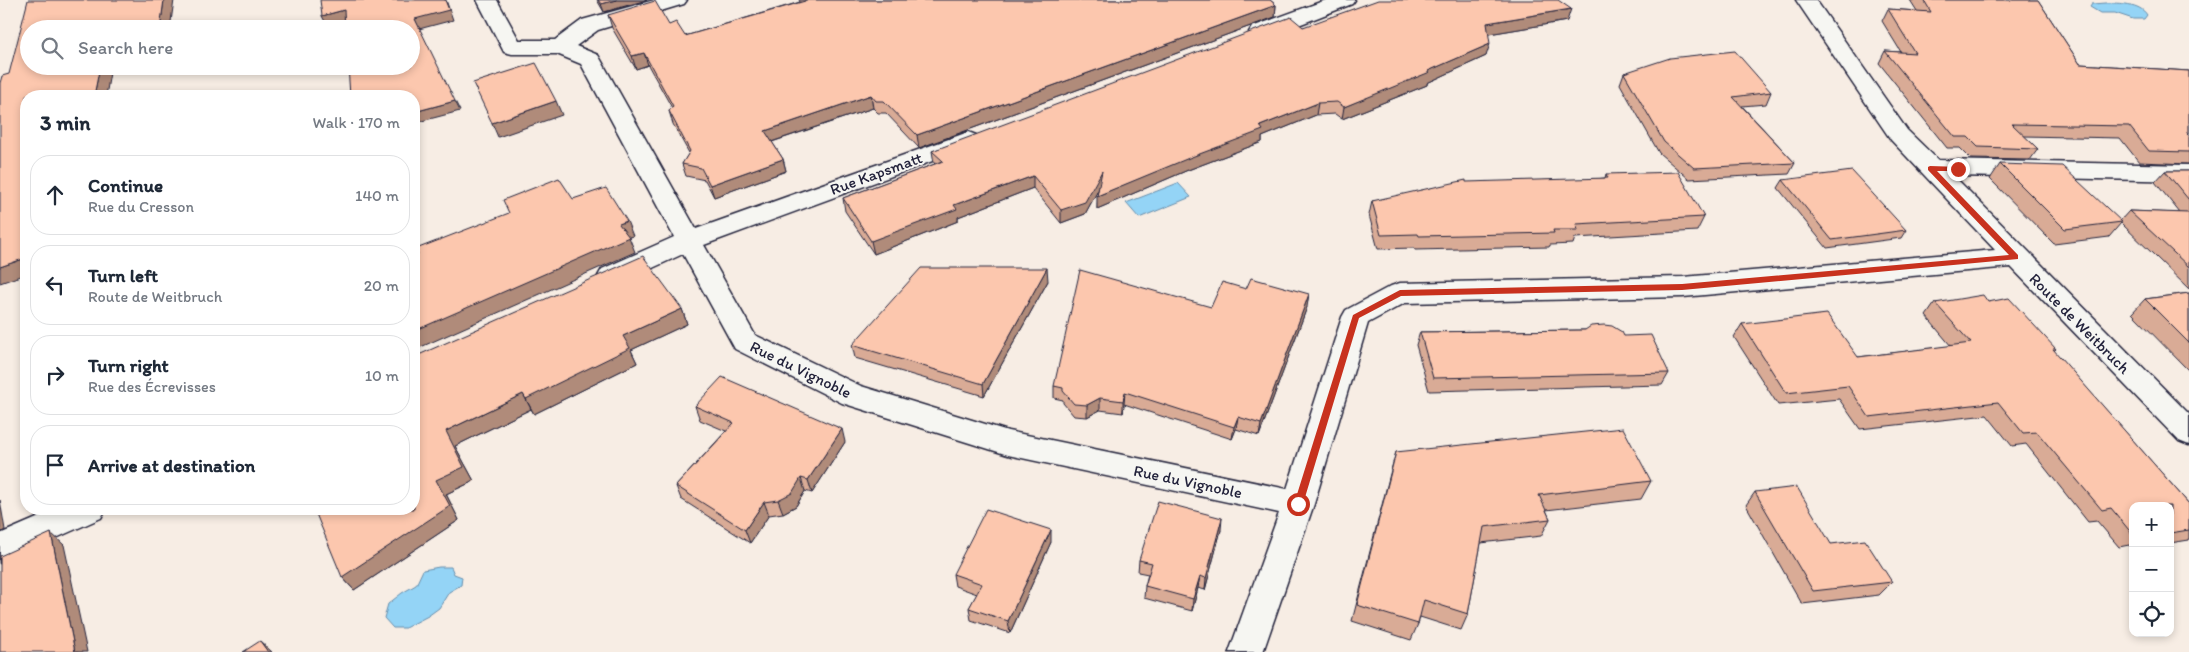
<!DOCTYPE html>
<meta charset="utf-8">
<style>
body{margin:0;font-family:Itim,sans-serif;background:#f6f6f7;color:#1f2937}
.controls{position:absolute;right:15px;bottom:15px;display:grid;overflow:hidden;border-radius:10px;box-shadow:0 2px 8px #0003}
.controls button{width:45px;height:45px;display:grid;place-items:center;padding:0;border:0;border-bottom:1px solid #e0e1e3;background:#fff;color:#1f2937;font:25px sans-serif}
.stop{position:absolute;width:15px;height:15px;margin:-11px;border:4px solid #c8321e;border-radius:50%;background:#fff}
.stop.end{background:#c8321e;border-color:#fff;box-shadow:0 1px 5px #0008}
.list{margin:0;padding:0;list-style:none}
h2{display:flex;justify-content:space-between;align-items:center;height:65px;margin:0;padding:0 20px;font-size:21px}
h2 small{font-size:16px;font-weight:400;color:#747a83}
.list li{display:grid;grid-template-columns:32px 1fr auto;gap:15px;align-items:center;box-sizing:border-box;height:80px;margin:0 10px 10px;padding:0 10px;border:1px solid #e0e1e3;border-radius:20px}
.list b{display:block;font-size:19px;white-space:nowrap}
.list p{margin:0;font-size:16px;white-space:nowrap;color:#747a83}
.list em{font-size:16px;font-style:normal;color:#747a83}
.icon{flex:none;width:28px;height:28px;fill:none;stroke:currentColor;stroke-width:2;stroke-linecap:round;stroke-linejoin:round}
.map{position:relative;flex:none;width:2189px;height:652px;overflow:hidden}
.search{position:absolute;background:#fff;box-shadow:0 2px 8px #0003;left:20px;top:20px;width:400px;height:55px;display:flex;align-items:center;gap:12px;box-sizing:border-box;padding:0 18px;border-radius:28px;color:#747a83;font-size:19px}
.panel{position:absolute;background:#fff;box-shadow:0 2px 8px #0003;left:20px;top:90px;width:400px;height:425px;border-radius:20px}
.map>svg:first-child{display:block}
.water{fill:#94d4f6;stroke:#668dab}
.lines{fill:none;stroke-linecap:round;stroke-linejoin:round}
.street-casing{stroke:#22223b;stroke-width:3}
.street{fill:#f6f6f2;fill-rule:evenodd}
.wall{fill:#d9ab96;stroke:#22223b}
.shaded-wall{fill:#b08b7a;stroke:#22223b}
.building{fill:#fcc7ae;stroke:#22223b}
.route{fill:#c8321e}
.labels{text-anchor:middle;stroke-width:4;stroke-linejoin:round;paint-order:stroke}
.street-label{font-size:16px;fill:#22223b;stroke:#f6f6f2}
</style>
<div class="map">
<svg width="2189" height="652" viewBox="0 0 2189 652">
<rect width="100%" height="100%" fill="#f7ede4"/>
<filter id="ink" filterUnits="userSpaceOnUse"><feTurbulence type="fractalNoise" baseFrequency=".02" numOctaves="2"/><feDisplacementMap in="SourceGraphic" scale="10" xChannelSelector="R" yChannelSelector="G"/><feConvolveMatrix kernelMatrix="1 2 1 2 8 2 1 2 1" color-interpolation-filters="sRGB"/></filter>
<g filter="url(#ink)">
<!-- water -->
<g class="water">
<path d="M2105 3C2119 3 2140 3 2147 15L2144 19H2133L2115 13H2100L2090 7 2092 4Z"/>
<polygon points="1178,183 1191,197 1139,218 1126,203"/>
<polygon points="439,567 451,567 454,574 462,577 461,585 449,592 439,608 428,616 405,628 393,628 384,618 388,604 402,593 416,585 423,570"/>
</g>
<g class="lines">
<defs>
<g id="street">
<polygon points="477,0 497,0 519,40 555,40 582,20 654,0 687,0 684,4 598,30 576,46 598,55 601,60 696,229 960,135 968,132 976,135 980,140 976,145 704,245 755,335 861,386 1008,431 1287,489 1342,317 1346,310 1391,286 1400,283 1683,277 1995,250 1891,140 1796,0 1816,0 1907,130 1938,160 2189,165 2189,181 1954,176 2189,414 2189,445 2179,441 2011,267 1683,297 1405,303 1368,323 1314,504 1263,652 1229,652 1279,513 1008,455 842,403 735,349 683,254 620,283 611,285 602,283 598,276 602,269 674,237 581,64 557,54 512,54 504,52"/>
<polygon points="1326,0 1355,0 1352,4 1268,37 1260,38 1252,37 1249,32 1252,27"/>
<polygon points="58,509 106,509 101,518 0,563 0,534"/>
</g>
</defs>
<!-- street casing -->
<use href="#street" class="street-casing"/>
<!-- street -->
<use href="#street" class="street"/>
</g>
<!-- wall -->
<g class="wall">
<polygon points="597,0 647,0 604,12"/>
<polygon points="799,0 1270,0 1276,5 1275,17 919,148 886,113 878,113 873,108 772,142 783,159 786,171 714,197 705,180 686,176 682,164 689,153 673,124 669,111 672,108 648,65 636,69 612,28 608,15 669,25 685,36 800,2"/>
<polygon points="1910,0 2038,0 2080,64 2189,71 2189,164 2139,162 2120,138 2024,136 2038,149 2030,160 1971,159 1960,148 1947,148 1879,63 1885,51 1901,52 1882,21 1888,9 1917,11"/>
<polygon points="1567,21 1488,34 1486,56 1427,83 1427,85 1342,119 1335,114 1316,115 1262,137 1262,142 1188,170 1097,209 1098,190 1085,214 1061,223 1033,188 958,217 958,221 874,254 845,211 843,198 935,164 934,163 932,151 1303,27"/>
<polygon points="1624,73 1771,92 1766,104 1742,106 1795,163 1789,174 1689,179 1659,153 1620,84"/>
<polygon points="2000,164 2120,221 2129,211 2180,213 2155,182 2165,171 2189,171 2189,289 2121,223 2109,237 2054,244 1990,179"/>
<polygon points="1606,174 1704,217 1697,231 1575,238 1573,244 1550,245 1549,247 1415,250 1414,248 1378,249 1369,215 1372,201 1605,178"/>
<polygon points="1783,180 1906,230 1901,238 1827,248 1778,188"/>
<polygon points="1048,281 984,396 855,358 852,345"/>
<polygon points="2189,293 2189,371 2132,313 2145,299"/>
<polygon points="1988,302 2056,349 2054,351 2189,504 2189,540 2170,543 2170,506 2133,506 2133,548 2132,549 2129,545 2119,547 2097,521 2088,522 2026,444 2012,446 1987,415 1860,429 1839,399 1778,405 1734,337 1742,324 1858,357 1951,346 1926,316 1935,303"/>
<polygon points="1211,307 1307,307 1259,436 1236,429 1232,439 1124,404 1123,413 1100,410 1087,417 1074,416 1063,403 1063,400 1054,398 1054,386"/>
<polygon points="682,309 687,324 631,350 637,363 534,414 531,409 455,446 474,481 446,494 459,520 354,590 342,577 414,357"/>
<polygon points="1585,330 1624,336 1669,373 1662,385 1429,391 1416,345 1420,332"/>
<polygon points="695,406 845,442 812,493 805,491 796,506 783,513 769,515 750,543 681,499 676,486 726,431 700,420"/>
<polygon points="1396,452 1651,481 1641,499 1546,510 1550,519 1541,536 1481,543 1468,614 1461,630 1420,617 1418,624 1411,640 1352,621 1391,470"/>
<polygon points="1755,492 1831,544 1892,582 1879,595 1802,604 1746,505"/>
<polygon points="1221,530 1205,590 1198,588 1192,611 1144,598 1145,586 1148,574 1138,572 1139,560"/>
<polygon points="1051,542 1010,633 971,620 969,608 977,594 955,586 953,574"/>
</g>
<!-- shaded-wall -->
<g class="shaded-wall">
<polygon points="164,0 174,0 170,29 160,29"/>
<polygon points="445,0 446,0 453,20 419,29 415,19"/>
<polygon points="617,0 647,0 604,12 601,4"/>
<polygon points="1276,5 1275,17 919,148 917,135"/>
<polygon points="1571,9 1567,21 1483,35 1487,23"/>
<polygon points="344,10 349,20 327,25 322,16"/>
<polygon points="1490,44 1486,56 1427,83 1427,85 1342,119 1344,107"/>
<polygon points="644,53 648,65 636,69 632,56"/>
<polygon points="100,66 117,66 111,67 106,96 94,96"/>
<polygon points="871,95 873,108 768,143 765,131"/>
<polygon points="455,101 460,111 414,123 414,112"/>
<polygon points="556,101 562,115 498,137 492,123"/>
<polygon points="1318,103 1316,115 1262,137 1262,142 1188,170 1097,209 1097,196 1260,126"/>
<polygon points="783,159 786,171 714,197 710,185"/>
<polygon points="1102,171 1102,183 1085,214 1061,223 1061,210"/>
<polygon points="1033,176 1033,188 958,217 958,221 874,254 871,241 954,205"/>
<polygon points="627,221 633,236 629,237 635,252 414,350 414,331 619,224"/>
<polygon points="26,258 26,274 0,283 0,267"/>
<polygon points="1047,268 1048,281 984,396 983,384"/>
<polygon points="1309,294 1307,307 1259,436 1261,424"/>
<polygon points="682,309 687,324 631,350 637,363 534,414 526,399 623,336"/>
<polygon points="1125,392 1124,404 1123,413 1123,401"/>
<polygon points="523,394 531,409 455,446 474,481 446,494 459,520 354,590 342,577 436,480 446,431"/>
<polygon points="1100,398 1100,410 1087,417 1087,405"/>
<polygon points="1238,417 1236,429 1232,439 1234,427"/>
<polygon points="842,429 845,442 812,493 808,480"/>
<polygon points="801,478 805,491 796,506 783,513 778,500"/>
<polygon points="0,500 5,530 0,533"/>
<polygon points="764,502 769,515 750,543 745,530"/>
<polygon points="1222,518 1221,530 1205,590 1206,578"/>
<polygon points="1051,530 1051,542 1010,633 1008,621"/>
<polygon points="51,533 64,545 87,652 75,652"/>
<polygon points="1200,576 1198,588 1192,611 1193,599"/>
<polygon points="260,641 272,652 268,652"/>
</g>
<!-- building -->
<g class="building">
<polygon points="28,0 164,0 160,29 29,29 29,66 100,66 94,96 26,96 26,258 0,267 0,83 2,76 9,74"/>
<polygon points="320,0 445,0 449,10 415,19 455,101 414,112 414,96 350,96 348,66 411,66 411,29 345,29 344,10 322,16"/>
<polygon points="598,0 617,0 601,4"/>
<polygon points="805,0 1270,0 1276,5 917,135 884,101 876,101 871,95 765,131 783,159 710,185 701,168 682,164 690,151 669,111 673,106 644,53 632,56 608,15 655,1 669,25 676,22 685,36 805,1"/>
<polygon points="1378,0 1558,0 1571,9 1487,23 1490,44 1428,71 1430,72 1344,107 1337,102 1318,103 1260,126 1263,130 1189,158 1097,196 1102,171 1085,202 1061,210 1033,176 954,205 957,209 871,241 843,198 943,161 932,151 1291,17 1303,27"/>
<polygon points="1924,0 2038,0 2080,64 2189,71 2189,133 2187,133 2189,135 2189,152 2149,151 2129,126 2012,124 2038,149 1978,147 1968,137 1955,137 1885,51 1915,53 1888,9 1931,12"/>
<polygon points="1735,51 1771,92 1733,97 1795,163 1694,168 1664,142 1624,73 1670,58"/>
<polygon points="536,63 556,101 492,123 473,83"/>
<polygon points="2000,164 2062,166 2122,222 2065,229"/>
<polygon points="1852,171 1906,230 1832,240 1783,180"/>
<polygon points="2165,171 2189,171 2189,200"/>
<polygon points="1678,172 1704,217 1576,224 1578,230 1553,230 1554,233 1419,236 1418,234 1381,235 1372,201 1466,180 1466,182 1608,178 1606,174"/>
<polygon points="559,178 573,199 606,188 627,221 619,224 629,237 414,331 414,256 418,254 416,249 509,213 503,200"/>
<polygon points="2129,211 2189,213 2189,267"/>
<polygon points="643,256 682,309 623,336 630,348 526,399 523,394 446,431 464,467 436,480 450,506 342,577 314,509 414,509 414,357"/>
<polygon points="921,268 1047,268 983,384 852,345"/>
<polygon points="1080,270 1211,307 1222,282 1246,289 1251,278 1309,294 1261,424 1238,417 1234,427 1125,392 1123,401 1100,398 1087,405 1074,404 1063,391 1063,388 1054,386"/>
<polygon points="2189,293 2189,343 2145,299"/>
<polygon points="1983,295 1988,302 2009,298 2056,349 2053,349 2189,504 2189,530 2170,533 2170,506 2133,506 2133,535 2111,508 2102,510 2037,432 2023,433 1998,402 1869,417 1848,386 1786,393 1742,324 1827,314 1858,357 1971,343 1935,303"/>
<polygon points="1604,325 1612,326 1622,332 1624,336 1651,335 1669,373 1433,378 1420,332 1585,330 1591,326"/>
<polygon points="722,377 842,429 808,480 801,478 792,493 778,500 764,502 745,530 676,486 734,423 695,406"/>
<polygon points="1623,428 1651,481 1539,495 1550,519 1484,527 1468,614 1424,600 1418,624 1357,605 1396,452"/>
<polygon points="1797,487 1831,544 1865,540 1892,582 1813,591 1755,492"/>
<polygon points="1158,501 1222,518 1206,578 1200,576 1193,599 1145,586 1152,563 1139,560"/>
<polygon points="986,509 1051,530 1008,621 969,608 982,584 953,574"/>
<polygon points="51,533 75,652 0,652 0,556"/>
<polygon points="260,641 268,652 243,652"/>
</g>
</g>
<!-- route -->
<polygon class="route" points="1930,166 1961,167 1962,169 1958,171 1937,171 2018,255 2018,259 1682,290 1401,296 1359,318 1303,504 1298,508 1295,506 1294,504 1353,315 1400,290 1682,284 2009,255 1928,170 1928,167"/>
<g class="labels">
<!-- street labels -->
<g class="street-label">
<text transform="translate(876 173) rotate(-20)" y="6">Rue Kapsmatt</text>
<text transform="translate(2080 323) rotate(45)" y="6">Route de Weitbruch</text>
<text transform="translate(801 369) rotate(26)" y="6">Rue du Vignoble</text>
<text transform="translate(1188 481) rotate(12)" y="6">Rue du Vignoble</text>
</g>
</g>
</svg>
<div class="controls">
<button>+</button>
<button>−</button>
<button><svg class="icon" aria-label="locate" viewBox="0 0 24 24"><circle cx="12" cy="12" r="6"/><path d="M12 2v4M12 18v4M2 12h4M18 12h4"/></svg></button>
</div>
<div class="stop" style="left:1298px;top:504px"></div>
<div class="stop end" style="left:1958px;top:169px"></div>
<div class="search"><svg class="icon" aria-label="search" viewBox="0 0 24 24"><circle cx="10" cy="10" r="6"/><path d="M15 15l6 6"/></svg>Search here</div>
<section class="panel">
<h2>3 min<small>Walk · 170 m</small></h2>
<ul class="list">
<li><svg class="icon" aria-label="ahead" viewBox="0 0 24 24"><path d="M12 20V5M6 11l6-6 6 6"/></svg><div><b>Continue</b><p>Rue du Cresson</p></div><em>140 m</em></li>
<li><svg class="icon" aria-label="left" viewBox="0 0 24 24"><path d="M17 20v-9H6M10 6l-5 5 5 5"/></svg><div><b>Turn left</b><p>Route de Weitbruch</p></div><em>20 m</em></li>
<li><svg class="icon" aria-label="right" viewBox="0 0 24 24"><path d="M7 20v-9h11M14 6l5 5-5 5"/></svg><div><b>Turn right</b><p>Rue des Écrevisses</p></div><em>10 m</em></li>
<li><svg class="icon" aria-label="arrive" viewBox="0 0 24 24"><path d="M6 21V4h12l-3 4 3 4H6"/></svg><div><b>Arrive at destination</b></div></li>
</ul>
</section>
</div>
